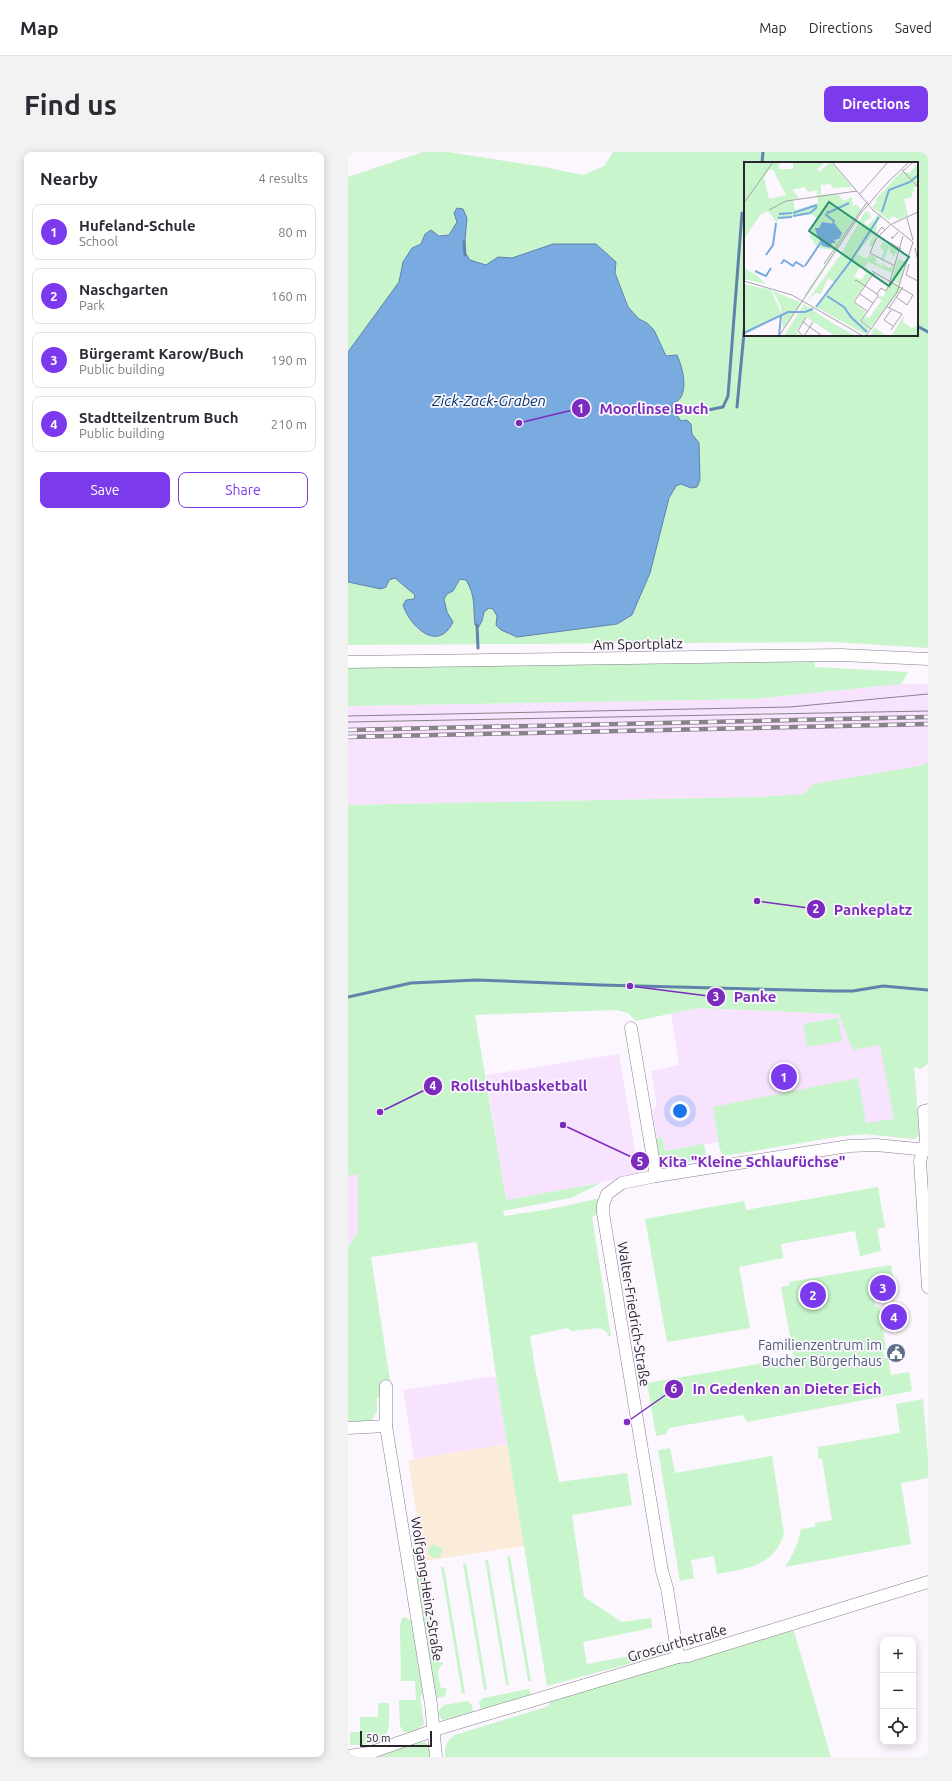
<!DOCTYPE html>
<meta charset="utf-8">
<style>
body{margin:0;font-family:Ubuntu,sans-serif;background:#f2f2f3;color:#2b2b33}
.controls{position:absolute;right:12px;bottom:12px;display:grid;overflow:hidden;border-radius:8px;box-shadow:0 2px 10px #0003}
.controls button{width:36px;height:36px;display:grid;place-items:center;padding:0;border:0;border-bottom:1px solid #e1e1e2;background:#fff;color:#2b2b33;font:20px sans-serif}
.scale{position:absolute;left:12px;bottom:10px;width:72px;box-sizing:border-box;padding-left:4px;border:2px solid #2a252c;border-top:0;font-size:11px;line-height:14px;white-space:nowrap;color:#2a252c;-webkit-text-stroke:3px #fcf6fe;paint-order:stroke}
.you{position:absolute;left:332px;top:959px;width:14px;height:14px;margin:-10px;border:3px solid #fff;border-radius:50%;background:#1a73e8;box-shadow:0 0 0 6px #1a73e833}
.badge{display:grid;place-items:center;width:26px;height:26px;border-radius:50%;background:#7c3aed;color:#fff;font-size:13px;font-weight:700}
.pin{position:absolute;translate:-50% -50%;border:2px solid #fff;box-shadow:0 1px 4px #0006}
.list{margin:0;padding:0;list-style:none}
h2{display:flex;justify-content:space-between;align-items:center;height:52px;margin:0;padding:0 16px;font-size:17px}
h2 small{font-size:13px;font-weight:400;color:#7c7c81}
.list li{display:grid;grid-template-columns:26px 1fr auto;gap:12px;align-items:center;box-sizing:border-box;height:56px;margin:0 8px 8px;padding:0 8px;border:1px solid #e1e1e2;border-radius:8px}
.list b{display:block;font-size:15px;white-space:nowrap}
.list p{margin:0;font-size:13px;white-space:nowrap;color:#7c7c81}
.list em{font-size:13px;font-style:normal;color:#7c7c81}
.actions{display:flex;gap:8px;padding:12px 16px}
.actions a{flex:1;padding:9px 0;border:1px solid #7c3aed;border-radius:8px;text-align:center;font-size:14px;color:#7c3aed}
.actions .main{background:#7c3aed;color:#fff}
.icon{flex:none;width:22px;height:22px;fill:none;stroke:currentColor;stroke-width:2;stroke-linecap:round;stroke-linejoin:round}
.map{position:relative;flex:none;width:580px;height:1605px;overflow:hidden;border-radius:8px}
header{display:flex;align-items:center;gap:24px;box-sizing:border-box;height:56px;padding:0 20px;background:#fff;border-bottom:1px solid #e1e1e2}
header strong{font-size:19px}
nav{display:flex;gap:22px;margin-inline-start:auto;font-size:14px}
.intro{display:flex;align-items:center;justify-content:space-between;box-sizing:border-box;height:96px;padding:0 24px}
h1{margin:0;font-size:28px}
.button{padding:10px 18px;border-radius:8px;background:#7c3aed;color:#fff;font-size:14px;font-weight:700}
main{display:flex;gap:24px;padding:0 24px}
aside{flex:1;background:#fff;border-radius:8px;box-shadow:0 2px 10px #0003}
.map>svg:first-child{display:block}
.commercial{fill:#fbecd9}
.built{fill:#f7e3fe}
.green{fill:#c8f5cb;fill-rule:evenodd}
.water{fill:#79aae0;stroke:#6182aa}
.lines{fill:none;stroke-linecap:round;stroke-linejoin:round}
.stream{stroke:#6182aa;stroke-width:3}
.minor-casing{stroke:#897c8e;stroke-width:13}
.minor{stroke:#fff;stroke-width:12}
.tram{stroke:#88838a;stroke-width:1}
.rail-casing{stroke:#88838a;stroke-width:4.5}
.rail{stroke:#fcf6fe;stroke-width:3;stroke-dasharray:9;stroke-linecap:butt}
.labels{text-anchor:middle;stroke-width:3.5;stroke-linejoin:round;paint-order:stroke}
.street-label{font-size:14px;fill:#2a252c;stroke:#fcf6fe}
.service-label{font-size:14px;fill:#4e5e75;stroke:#fcf6fe;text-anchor:end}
.water-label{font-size:15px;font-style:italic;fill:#003767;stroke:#fcf6fe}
.inset-river{fill:none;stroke:#79aae0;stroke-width:2}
.inset-road{fill:none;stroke:#a8a2aa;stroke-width:1}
.view{fill:#2c926f;fill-opacity:0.15;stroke:#2c926f;stroke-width:2}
.inset-edge{fill:none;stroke:#2a252c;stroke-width:2}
.leader{fill:none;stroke:#7b2cbf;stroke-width:1.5}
.callout-dot{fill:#7b2cbf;stroke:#fcf6fe;stroke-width:1.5}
.mark-label{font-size:12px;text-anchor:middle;font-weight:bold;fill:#fff}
.callout-label{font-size:15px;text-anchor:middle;font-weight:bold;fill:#7b2cbf;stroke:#fcf6fe;stroke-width:3.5;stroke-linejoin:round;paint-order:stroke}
</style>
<header>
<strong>Map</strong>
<nav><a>Map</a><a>Directions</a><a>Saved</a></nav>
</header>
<div class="intro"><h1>Find us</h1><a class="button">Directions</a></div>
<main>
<aside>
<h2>Nearby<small>4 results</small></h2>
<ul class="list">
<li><span class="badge">1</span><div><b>Hufeland-Schule</b><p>School</p></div><em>80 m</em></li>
<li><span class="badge">2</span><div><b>Naschgarten</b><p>Park</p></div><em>160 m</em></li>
<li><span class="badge">3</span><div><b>Bürgeramt Karow/Buch</b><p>Public building</p></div><em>190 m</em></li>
<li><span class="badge">4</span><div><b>Stadtteilzentrum Buch</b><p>Public building</p></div><em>210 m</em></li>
</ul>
<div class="actions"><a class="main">Save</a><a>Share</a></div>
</aside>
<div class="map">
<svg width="580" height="1605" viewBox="0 0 580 1605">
<rect width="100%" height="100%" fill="#fcf6fe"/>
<!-- commercial -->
<polygon class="commercial" points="159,1292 176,1394 76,1409 60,1308"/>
<!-- built -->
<g class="built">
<polygon points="553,532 580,532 580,610 576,613 466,632 455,642 411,645 0,653 0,554 405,547"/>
<polygon points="349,856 558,865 568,931 571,983 566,987 517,982 471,986 469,974 317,999 314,985 309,986 304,957 309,955 303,919 331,913 323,861"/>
<polygon points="271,902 291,1023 158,1049 138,923"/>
<polygon points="0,1021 11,1021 10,1080 0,1095"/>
<polygon points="148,1224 159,1292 66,1307 55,1238"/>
</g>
<!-- green -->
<g class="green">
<path d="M75 0H101L196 15 235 23 256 14 265 0H580V496L485 490 0 493V430L33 437 38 435 41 428 47 426 67 443V475L76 482 92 484 105 470 99 460 96 447 99 442 105 439 112 427 118 428C125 439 126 448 126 461L134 469 136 460 141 456 145 457 149 464 148 473 169 485 269 472 285 463 302 421 321 346 328 334 333 332 343 336 350 299V291L344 282 343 272 333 269 324 256 331 208 329 203 318 204 306 178 299 171 291 167 280 155 267 121 268 110 248 92H205L164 106 150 105 138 113 121 108 116 99 117 82 109 70 101 83 77 82 73 92 55 110 51 130 0 200V25ZM397 11H569V183H397Z"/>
<polygon points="467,508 467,515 560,520 553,532 405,547 0,554 0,514"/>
<polygon points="580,610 580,912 573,917 566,915 571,983 566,987 517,982 494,984 376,1004 372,998 365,955 510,926 518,971 546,967 532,893 505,898 491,862 349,856 288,869 280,861 268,858 127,863 158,1048 253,1031 223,1046 155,1059 156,1064 208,1056 252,1046 251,1061 244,1065 263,1184 260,1184 259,1180 251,1176 224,1179 219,1176 182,1184 187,1216 211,1330 279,1321 284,1353 224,1363 236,1445 274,1470 303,1466 304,1476 235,1490 239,1512 312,1498 310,1491 316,1490 317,1499 314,1503 199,1534 148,1224 129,1090 23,1105 42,1228 42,1240 29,1246 29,1259 23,1269 0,1269 0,1095 10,1080 10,1023 0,1023 0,653 411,645 455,642 466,632 576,613"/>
<polygon points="490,866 494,889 459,895 455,872"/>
<polygon points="314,985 317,999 356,992 359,1007 320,1014 316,1007 311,1008 308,986"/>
<polygon points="530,1035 537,1075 529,1077 533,1099 512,1104 507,1079 433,1092 435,1106 391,1115 402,1176 319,1190 297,1067 396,1049 398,1058"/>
<polygon points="543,1113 545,1125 527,1128 530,1146 526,1147 527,1155 531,1154 538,1197 535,1198 536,1206 540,1206 543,1223 561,1220 564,1239 399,1270 395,1263 321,1276 318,1282 308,1284 299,1231 446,1206 433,1135 441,1133 441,1130"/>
<path d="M575 1247 580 1306V1326L553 1331 563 1392 437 1415C445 1403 450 1392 453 1377L467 1375V1371L484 1368 474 1307 470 1306V1295L552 1281 548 1252Z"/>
<path d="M322 1296 327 1321 424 1304 436 1382C426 1414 398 1417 369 1422L366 1404 343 1408 346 1426 332 1429 310 1298Z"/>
<path d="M85 1392 95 1397 92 1405C85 1407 82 1405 79 1399Z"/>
<polygon points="162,1404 183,1529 180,1529 159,1405"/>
<polygon points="137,1408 140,1408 161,1533 158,1533"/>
<polygon points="118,1411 139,1537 136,1538 115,1412"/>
<polygon points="93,1415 96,1415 117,1541 114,1542"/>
<path d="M74 1419 79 1420 82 1424 77 1425 76 1428 88 1507 90 1510H95V1512C87 1517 91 1528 93 1536H99L97 1544 88 1546 69 1422Z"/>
<path d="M57 1465 63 1469 75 1543 72 1544 76 1572C71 1578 63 1581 56 1580L52 1574 51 1548H68L67 1529H53L52 1474 54 1466Z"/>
<path d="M445 1476 483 1605H97C96 1595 99 1588 107 1583L201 1554V1550Z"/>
<polygon points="181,1537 183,1543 133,1558 131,1550 135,1546"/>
<polygon points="119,1549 124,1553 125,1560 95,1568 91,1564 91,1558 96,1553"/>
<path d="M30 1551H41C42 1586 41 1593 2 1593V1580H12V1565H30Z"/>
<polygon points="72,1590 77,1590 82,1596 83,1605 26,1605"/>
</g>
<!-- water -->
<path class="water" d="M109 56 115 57 119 66 116 99 122 108 138 113 150 105 164 106 205 92H248L268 110 267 121 280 155 291 167 299 171 306 178 318 204 329 203C335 216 343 246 324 252V256L333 269 339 268 343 272 344 282 351 291 352 328 349 335 343 336 333 332 328 334 321 346 302 421 284 463 269 472 169 485 153 478 148 473 149 464 145 457 141 456 136 460 134 469 130 476 127 473C125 456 128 444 118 428L112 427 105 439 99 442 96 447 99 460 105 470C90 501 62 475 55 453L58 448 66 447 67 443 47 426 41 428 38 435 33 437 0 430V200L51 130 55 110 64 96 73 92 77 82 83 78 91 84 101 83 109 70 106 61Z"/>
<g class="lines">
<!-- stream -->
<g class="stream">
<polyline points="414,11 415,0"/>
<polyline points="116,89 117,103"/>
<polyline points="569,174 580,180"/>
<polyline points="389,255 397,170"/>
<polyline points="322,259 360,258 375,255 380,244 394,61"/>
<polyline points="129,473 130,496"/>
<polyline points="0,845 63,831 129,828 253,833 484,839 505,839 535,834 580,838"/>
</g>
<defs>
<g id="minor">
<polyline points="0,510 493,503 580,507"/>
<polyline points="283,876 308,1024"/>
<polyline points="580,958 576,959 578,989 572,1009 580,1135"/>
<polyline points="38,1234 38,1274 83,1552 88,1605"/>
<polyline points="0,1276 38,1274"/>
<polyline points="330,1505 319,1436 314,1419 255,1061 255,1053 259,1042 274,1031 308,1024 501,994 528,993 580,998"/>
<polyline points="0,1604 21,1601 93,1576 330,1505 340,1504 580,1430"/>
</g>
</defs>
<!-- minor casing -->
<use href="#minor" class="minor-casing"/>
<!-- minor -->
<use href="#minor" class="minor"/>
<!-- tram -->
<g class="tram">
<polyline points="0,564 442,555 580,542"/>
<polyline points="0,570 580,559"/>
</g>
<defs>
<g id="rail">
<polyline points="0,578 580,565"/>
<polyline points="0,585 580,572"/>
</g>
</defs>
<!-- rail casing -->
<use href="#rail" class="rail-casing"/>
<!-- rail -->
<use href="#rail" class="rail"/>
</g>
<!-- icons -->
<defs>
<symbol id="civic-disc" viewBox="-11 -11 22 22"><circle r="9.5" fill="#5c6f8a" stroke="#fcf6fe"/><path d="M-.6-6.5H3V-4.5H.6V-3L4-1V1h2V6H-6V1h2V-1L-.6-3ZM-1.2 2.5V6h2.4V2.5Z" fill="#fff"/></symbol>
</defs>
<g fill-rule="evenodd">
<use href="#civic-disc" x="537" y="1190" width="22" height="22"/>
</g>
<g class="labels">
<!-- street labels -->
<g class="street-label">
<text transform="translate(290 492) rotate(-1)" y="5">Am Sportplatz</text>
<text transform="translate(286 1162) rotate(81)" y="5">Walter-Friedrich-Straße</text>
<text transform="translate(79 1437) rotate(81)" y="5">Wolfgang-Heinz-Straße</text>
<text transform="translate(329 1491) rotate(-16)" y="5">Groscurthstraße</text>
</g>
<!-- service labels -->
<g class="service-label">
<text x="534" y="1198">Familienzentrum im<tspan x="534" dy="16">Bucher Bürgerhaus</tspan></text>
</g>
<!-- water labels -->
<g class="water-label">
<text x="141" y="254">Zick-Zack-Graben</text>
</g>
</g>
<!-- overview -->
<g transform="translate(396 10)">
<rect width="174" height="174" fill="#fcf6fe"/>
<path d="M0 0H36L34 7H49V1L81 0 73 7 75 10 87 0 108 25 89 26 86 22 77 23V32L73 33V28L64 30 61 25 48 28 55 36 49 37 51 48 74 41 73 33 94 32 99 39 108 35 109 45 112 42 117 48 89 88 74 86 66 75 68 65 74 57 67 52 34 57 33 61 24 49 16 53 0 77ZM26 7 29 8 42 33 25 37 20 15 25 8 27 9ZM80 60 91 62 98 71 94 78H90L92 80 82 85 76 81 72 68ZM172 3H174V11L169 14 174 13V24L169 26 171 29 168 30V35L160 37 164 54 154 58 152 55H148L145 58 128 45 133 40 131 38 157 10 166 11ZM121 49 126 51 127 55 120 60 123 64 135 52 138 53 133 61 132 72H130L133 74 128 85 125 83 129 75H132L128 73 113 92 123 97 125 92 133 96 131 100 138 104 140 100 141 104 145 106 149 104 148 111 124 100 121 105 129 111 109 140 122 150 117 159 125 166 122 173 72 145 97 112 91 121 84 116 77 132 72 131 64 138 97 92ZM117 104 122 111 117 118 110 114ZM110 60 106 68 61 136V132ZM139 80 154 88 150 95 146 90V84L140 97 137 96 140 88 136 86ZM154 97 163 100 155 122 148 118ZM0 106 12 113 22 122 0 117ZM147 119 158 126 126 166 118 159 122 154 125 156 138 138 134 136 135 133 139 135ZM0 122 27 128 38 153 0 173ZM29 129 58 141 39 167 37 145ZM60 142 90 162 112 174H91L62 155 52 170 58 174H40ZM160 154 159 160 168 166 171 164 174 166V174H147ZM130 165 143 174H126Z" fill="#c8f5cb" fill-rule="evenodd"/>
<path d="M78 60 91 62 98 71 95 77 90 78 92 81H88L86 86 78 84 72 70 71 66H75Z" fill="#79aae0"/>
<path class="inset-river" d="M83 49 84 51 105 41M138 50 145 28 166 20 174 13M49 51 73 43M35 52 48 51M81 52 90 59 89 62M49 54 66 51 73 45M34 56 48 55M22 93 29 83 32 61M37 102 40 98 46 102M46 102 49 104 52 100 60 105M61 104 77 80M11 109 22 114 27 106M83 134 100 145 107 155 123 170M72 145 106 100 135 55M0 171 44 150H61L69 147M35 174 37 153"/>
<path class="inset-road" d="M88 0 129 48 169 80 153 130 122 174M158 8 174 25M159 9 169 0M116 32 144 0M0 41 29 0M25 48 42 39 113 29M163 56 169 78M147 62 132 77 126 91 151 104M148 62 174 50M141 68 138 65 132 73 157 87M148 74V77L154 70M171 86 174 99M80 102 123 40M165 102 162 113 174 119M128 109 169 133 163 143 152 135M0 119 48 133 119 174M111 119 112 118 133 132M116 132 129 141M133 132 137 126 142 129 145 123 159 74M143 145 158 152 147 168M145 146 159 125M147 148 140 158 149 164M123 149 110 140 130 111M59 160 78 174M127 167 117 159 134 134 133 132M35 174 117 51 142 22 165 0M59 174 54 169 62 155M60 174 69 160"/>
<path class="view" d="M85 40 165 95 145 124 65 69Z"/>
<rect width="174" height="174" class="inset-edge"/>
</g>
<!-- callouts -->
<path class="leader" d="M171 271L233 256M409 749L468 757M282 834L368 845M32 960L85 934M215 973L292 1009M279 1270L326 1237"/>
<g class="callout-dot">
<circle cx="171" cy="271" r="4"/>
<circle cx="409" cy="749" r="4"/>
<circle cx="282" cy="834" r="4"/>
<circle cx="32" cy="960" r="4"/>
<circle cx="215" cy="973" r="4"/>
<circle cx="279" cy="1270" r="4"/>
<circle cx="233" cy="256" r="10"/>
<circle cx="468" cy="757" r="10"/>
<circle cx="368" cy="845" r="10"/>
<circle cx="85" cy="934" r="10"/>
<circle cx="292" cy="1009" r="10"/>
<circle cx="326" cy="1237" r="10"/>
</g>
<g class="mark-label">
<text x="233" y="261">1</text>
<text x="468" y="761">2</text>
<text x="368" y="849">3</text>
<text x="85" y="938">4</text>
<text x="292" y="1014">5</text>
<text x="326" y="1241">6</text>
</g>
<g class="callout-label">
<text x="306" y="262">Moorlinse Buch</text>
<text x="525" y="763">Pankeplatz</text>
<text x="407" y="850">Panke</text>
<text x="171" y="939">Rollstuhlbasketball</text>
<text x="404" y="1015">Kita "Kleine Schlaufüchse"</text>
<text x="439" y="1242">In Gedenken an Dieter Eich</text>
</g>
</svg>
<div class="controls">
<button>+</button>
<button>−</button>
<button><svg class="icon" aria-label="locate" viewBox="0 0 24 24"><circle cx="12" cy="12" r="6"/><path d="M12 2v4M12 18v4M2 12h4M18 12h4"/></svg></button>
</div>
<div class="scale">50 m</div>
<div class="you"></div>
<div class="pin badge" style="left:436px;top:925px">1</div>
<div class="pin badge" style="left:465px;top:1143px">2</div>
<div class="pin badge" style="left:535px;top:1136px">3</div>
<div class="pin badge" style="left:546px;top:1165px">4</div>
</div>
</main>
